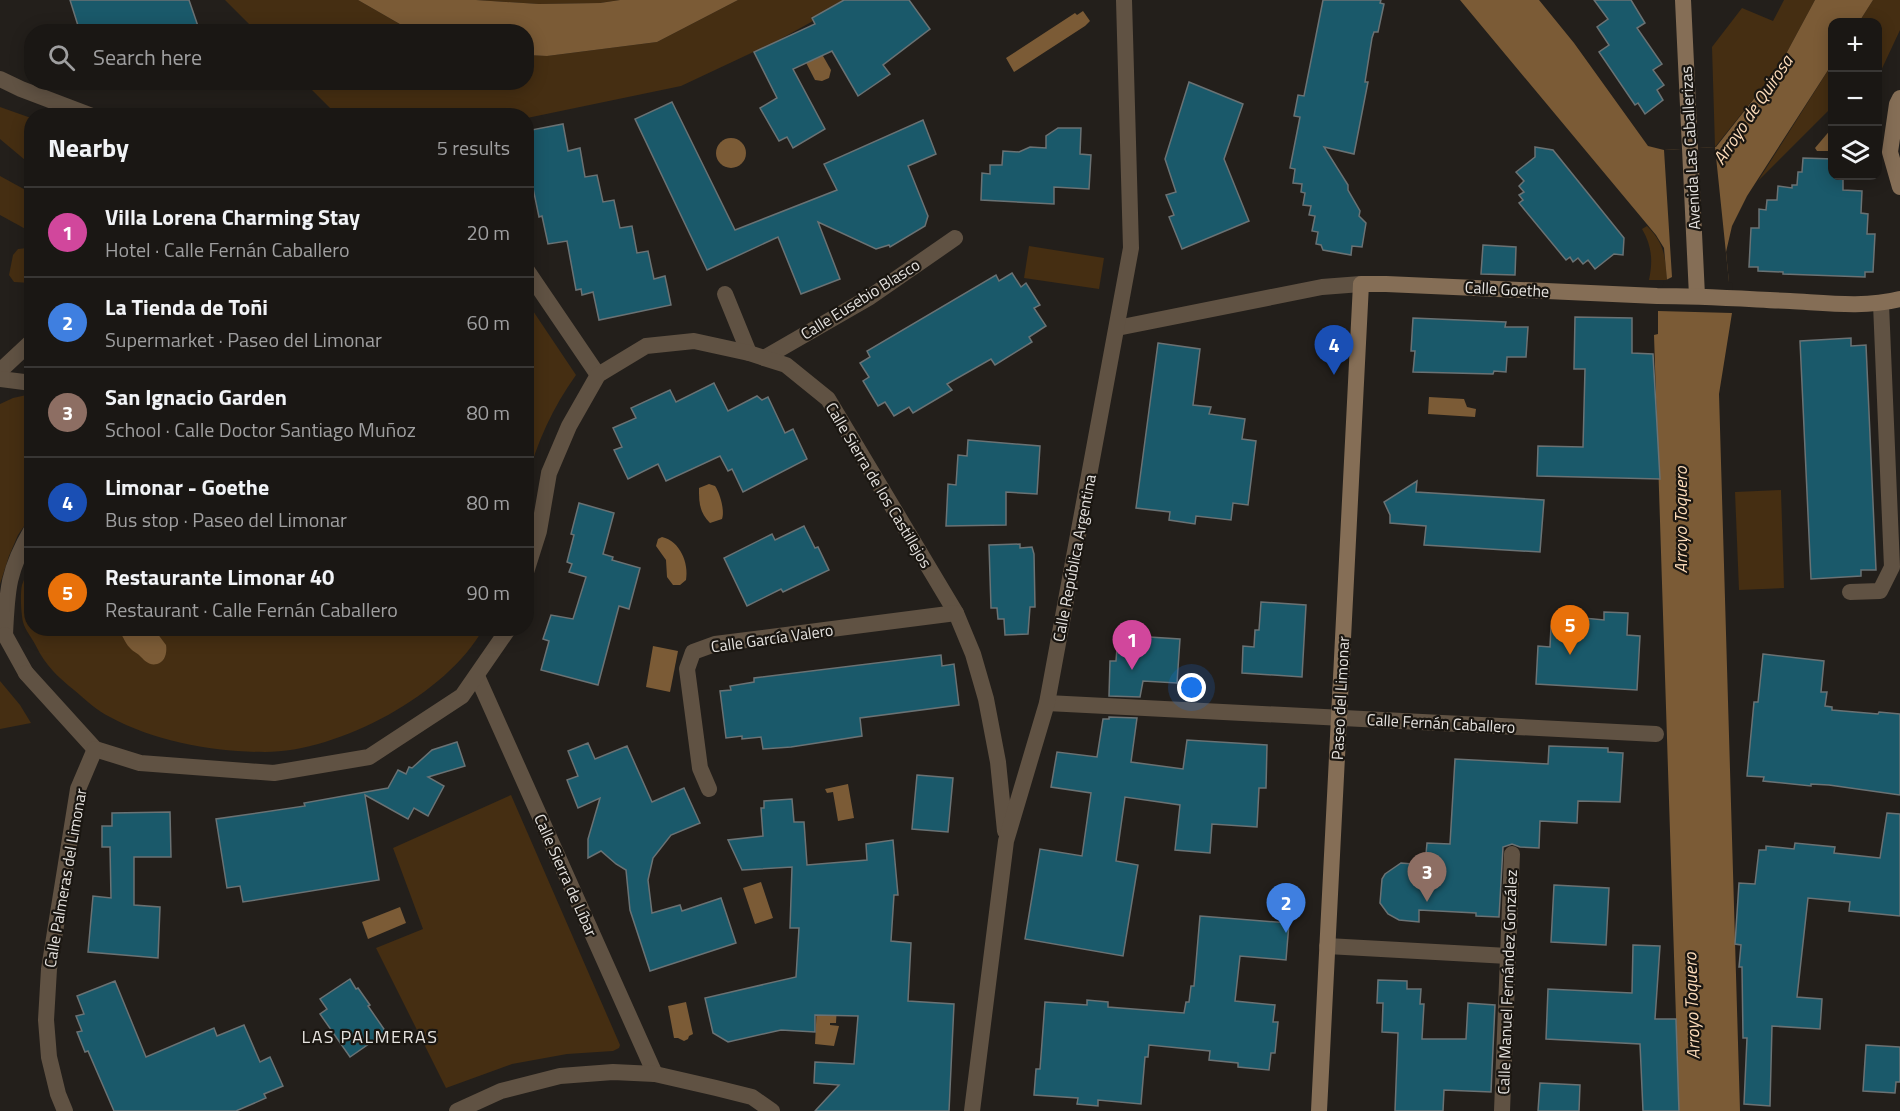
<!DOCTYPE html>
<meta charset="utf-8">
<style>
body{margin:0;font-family:"Titillium Web",sans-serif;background:#272422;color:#f1f3f6}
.controls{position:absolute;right:18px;top:18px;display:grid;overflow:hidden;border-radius:12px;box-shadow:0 3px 15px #0003}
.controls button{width:54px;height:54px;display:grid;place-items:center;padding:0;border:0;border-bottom:2px solid #383634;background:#1a1714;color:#f1f3f6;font:30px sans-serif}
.you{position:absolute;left:1192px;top:688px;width:21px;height:21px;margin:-15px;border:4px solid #fff;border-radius:50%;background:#1a73e8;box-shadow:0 0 0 9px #1a73e833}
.badge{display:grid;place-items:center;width:39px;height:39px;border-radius:50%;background:#db2777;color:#fff;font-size:20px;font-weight:700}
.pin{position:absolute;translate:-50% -50px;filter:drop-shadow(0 2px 3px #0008)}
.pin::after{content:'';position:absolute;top:32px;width:21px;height:18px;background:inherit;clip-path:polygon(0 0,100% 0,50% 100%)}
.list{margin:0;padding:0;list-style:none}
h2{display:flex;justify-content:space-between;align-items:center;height:78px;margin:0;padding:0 24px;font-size:26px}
h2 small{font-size:20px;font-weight:400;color:#9f9fa0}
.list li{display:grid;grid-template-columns:39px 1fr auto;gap:18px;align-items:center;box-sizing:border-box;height:90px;padding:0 24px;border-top:2px solid #383634}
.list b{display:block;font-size:22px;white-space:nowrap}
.list p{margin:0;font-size:20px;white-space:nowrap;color:#9f9fa0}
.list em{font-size:20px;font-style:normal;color:#9f9fa0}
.icon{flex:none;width:33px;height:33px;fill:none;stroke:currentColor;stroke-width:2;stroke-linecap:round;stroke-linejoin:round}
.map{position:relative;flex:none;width:1900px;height:1111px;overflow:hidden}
.search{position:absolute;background:#1a1714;box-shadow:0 3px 15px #0003;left:24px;top:24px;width:510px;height:66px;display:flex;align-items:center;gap:15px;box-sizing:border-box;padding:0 21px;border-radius:24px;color:#9f9fa0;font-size:22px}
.panel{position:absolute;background:#1a1714;box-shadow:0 3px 15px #0003;left:24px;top:108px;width:510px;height:528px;border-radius:24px}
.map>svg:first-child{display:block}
.green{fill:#452e12}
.water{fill:#7b5b36}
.pier{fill:#231f1b}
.building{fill:#1a596a;stroke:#6a7274;stroke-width:1.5}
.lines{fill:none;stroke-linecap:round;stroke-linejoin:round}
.service{stroke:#605243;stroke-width:16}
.minor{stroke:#605243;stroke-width:16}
.secondary{stroke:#856e56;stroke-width:16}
.labels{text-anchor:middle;stroke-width:4.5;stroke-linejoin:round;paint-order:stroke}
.street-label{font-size:16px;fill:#e5e2df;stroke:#1a1611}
.water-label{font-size:18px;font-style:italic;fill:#fcdbb9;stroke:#1a1611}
.neighbourhood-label{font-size:18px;letter-spacing:1.5px;fill:#e5e2df;stroke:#1a1611}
</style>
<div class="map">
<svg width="1900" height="1111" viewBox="0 0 1900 1111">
<rect width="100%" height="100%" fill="#231f1b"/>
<!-- green -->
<g class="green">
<polygon points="225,0 358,0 412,31 256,31"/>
<polygon points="476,0 620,0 600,3 539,4"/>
<polygon points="738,0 844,0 813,18 811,16 813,21 777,41 681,86 527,118 526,116 337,115 305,83 526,82 527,55 547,56 657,42"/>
<polygon points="1784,0 1815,0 1779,67 1715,147 1712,47 1742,8 1773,21"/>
<polygon points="1873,0 1900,0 1900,30 1878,77 1878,22 1859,22"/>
<polygon points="1832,64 1832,107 1758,181"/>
<polygon points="0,107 31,118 31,165 0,139"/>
<polygon points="0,176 31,193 31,232 0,215"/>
<path d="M1647 226C1665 244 1665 256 1667 280H1649C1653 261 1652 246 1642 229Z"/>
<polygon points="1029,246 1104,258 1099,289 1024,278"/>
<polygon points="27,248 31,251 31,283 14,282 9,275 13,255 18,249"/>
<path d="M527 302 576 375C553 407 536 443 527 482Z"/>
<polygon points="31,394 31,516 18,535 9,556 0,584 0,404 13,398"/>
<polygon points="1781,490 1784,588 1739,590 1735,492"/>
<path d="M31 564 32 628 483 629C447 694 339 752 265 752 214 752 156 742 110 717 97 711 85 699 74 690 58 677 45 665 36 646 32 638 25 630 23 622 21 612 20 594 22 585 24 578 29 571 31 564Z"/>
<polygon points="0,681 20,705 31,723 0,729"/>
<polygon points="511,795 620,1045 619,1048 613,1051 567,1054 512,1064 446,1088 376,948 423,929 393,848"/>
</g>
<!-- water -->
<g class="water">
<polygon points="358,0 476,0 539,4 600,3 620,0 738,0 657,42 547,56 527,55 526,32 412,31"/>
<polygon points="1460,0 1539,0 1574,43 1648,146 1664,150 1716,147 1779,67 1815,0 1873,0 1859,22 1832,22 1832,64 1747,196 1732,226 1726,252 1732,313 1719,394 1740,1111 1679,1111 1654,335 1658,334 1658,311 1667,280 1664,248 1656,235"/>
<polygon points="1083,11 1090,21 1085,26 1014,72 1006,58 1075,13 1077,15"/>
<polygon points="815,42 831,70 829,78 822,81 815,80 800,51"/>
<polygon points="1832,128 1832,151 1817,151 1815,148"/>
<circle cx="731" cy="153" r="15"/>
<polygon points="1429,397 1464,399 1467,407 1476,409 1475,417 1428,414"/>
<path d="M709 484 715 486C720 493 725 511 722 519L710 523C699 512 699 502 699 488Z"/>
<path d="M662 537C680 541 689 563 686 580L680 585H673L667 577 666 560 656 546 658 539Z"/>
<path d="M117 629H154L166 645C167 650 166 659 161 662 152 668 146 662 141 657 138 653 133 652 130 648 124 642 123 634 117 629Z"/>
<polygon points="653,646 678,651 670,692 646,687"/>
<polygon points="848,784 854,818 838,821 833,792 827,793 825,789"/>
<polygon points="761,882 773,918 755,924 743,888"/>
<polygon points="400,907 406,923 368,939 362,922"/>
<polygon points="686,1002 693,1034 689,1036 688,1039 684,1041 678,1038 674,1038 668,1006"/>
<polygon points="817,1005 827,1015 837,1006 836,1023 830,1023 830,1025 839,1026 834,1046 815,1044"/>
</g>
<!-- pier -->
<polygon class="pier" points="1715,147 1729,282 1732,283 1734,304 1732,313 1658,311 1658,301 1664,281 1672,277 1664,150"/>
<!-- building -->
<g class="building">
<polygon points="70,0 189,0 200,32 80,32"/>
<polygon points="844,0 909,0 930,29 883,65 890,74 858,96 832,51 793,69 825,129 793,148 787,137 779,141 760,108 777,98 754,52 815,24 812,18"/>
<polygon points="1323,0 1381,0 1380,3 1384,4 1378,32 1374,32 1372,38 1365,82 1368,82 1354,154 1324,147 1348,185 1348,190 1360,211 1359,216 1366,223 1362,247 1352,246 1351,255 1323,250 1321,245 1316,244 1318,232 1312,231 1315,216 1309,215 1311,206 1303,205 1305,193 1301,192 1302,184 1293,183 1295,169 1290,168 1300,117 1294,116 1298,95 1304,96"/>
<polygon points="1594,0 1631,0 1645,23 1637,28 1662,64 1653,70 1664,85 1657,90 1663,100 1645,114 1638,103 1635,105 1599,52 1609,45 1597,27 1608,19"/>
<polygon points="1189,82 1243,104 1224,159 1249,221 1182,249 1169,217 1174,215 1166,195 1176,192 1165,159"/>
<polygon points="672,102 735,230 837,190 824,164 923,120 936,154 908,166 928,216 925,226 890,247 889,245 876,249 818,222 840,279 801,294 778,237 707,270 635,119"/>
<polygon points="563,124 568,151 580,148 585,177 597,175 603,202 614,200 620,228 632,226 637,253 648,251 654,279 665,276 671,305 599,320 593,292 582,295 581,289 576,290 567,241 548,244 542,216 539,217 533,188 526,189 526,131"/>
<polygon points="1058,128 1081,128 1080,154 1091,155 1089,189 1054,187 1054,204 981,200 982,173 990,174 990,165 1002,165 1003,151 1019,152 1030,147 1046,148 1046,136"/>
<polygon points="1535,147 1553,150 1624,238 1623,255 1614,254 1595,269 1588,260 1583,264 1578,258 1573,262 1570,257 1566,260 1519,203 1523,200 1519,195 1524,192 1519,186 1524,181 1516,172 1535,157"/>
<polygon points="1803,158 1833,159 1833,176 1843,176 1843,190 1862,191 1861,213 1868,214 1867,234 1875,234 1873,272 1865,272 1865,277 1783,274 1783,272 1758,271 1758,267 1749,267 1751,228 1759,228 1759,209 1766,210 1767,200 1777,200 1778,186 1792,188 1792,185 1797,185 1798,172 1802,172"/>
<polygon points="1483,245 1516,247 1515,275 1481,274"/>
<polygon points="1012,273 1021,287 1026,283 1040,305 1034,308 1046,326 1029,337 1032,342 995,365 991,359 947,384 952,390 913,413 909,407 894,416 885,402 878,406 863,381 869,377 860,363 870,357 867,351 996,275 999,281"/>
<polygon points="1575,317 1632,318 1632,353 1653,354 1660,479 1537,476 1538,446 1583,447 1585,369 1574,369"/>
<polygon points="1413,318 1506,322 1505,327 1528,327 1526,357 1507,357 1506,372 1494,371 1493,374 1413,372 1415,351 1411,351"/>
<polygon points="1851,338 1851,346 1866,345 1876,570 1861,570 1861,576 1811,579 1800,341"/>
<polygon points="1158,343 1200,349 1193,405 1211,407 1209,414 1245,419 1242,439 1256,441 1248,505 1233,503 1231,520 1196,516 1195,524 1169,520 1170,512 1136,508"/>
<polygon points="714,383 728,411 757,396 762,400 768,397 785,433 793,429 807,459 743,492 732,469 728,471 720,456 666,481 658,464 628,479 614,450 622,447 613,428 636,418 631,408 670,390 676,402"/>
<polygon points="968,440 1040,446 1037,494 1006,492 1006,525 946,526 948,484 956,485 958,455 967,456"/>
<polygon points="1417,481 1416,492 1544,500 1540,552 1424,545 1426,526 1390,523 1390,515 1384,502"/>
<polygon points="579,503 614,513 603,554 613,557 612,560 640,568 629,609 619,606 598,685 541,670 549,641 543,639 551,615 573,619 586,577 569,572 572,564 567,562 574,535 571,534"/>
<polygon points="804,526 815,548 818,547 829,570 783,592 781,589 747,606 724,558 772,534 775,540"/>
<polygon points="1020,544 1020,548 1032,547 1034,554 1035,607 1030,607 1028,634 1005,635 1004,619 998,619 997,608 991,608 989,545"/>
<polygon points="1261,602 1306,605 1302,677 1242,673 1243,646 1254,647 1255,630 1259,630"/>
<polygon points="1604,612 1628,613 1627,635 1640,636 1637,690 1536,684 1538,646 1550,647 1551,626 1584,627 1584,618 1604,620"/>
<polygon points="1118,635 1180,639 1177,683 1143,681 1140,697 1109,696 1110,661 1116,661"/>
<polygon points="1763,654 1824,661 1821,692 1827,692 1825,706 1832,707 1832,710 1878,714 1879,712 1900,714 1900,795 1829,785 1811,784 1811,786 1763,781 1764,777 1747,776 1754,702 1758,702"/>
<polygon points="941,655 942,666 954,664 959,705 860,718 862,736 791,747 763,749 761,737 742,739 742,736 726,738 720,691 731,690 730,686 754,682 754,678"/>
<polygon points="1109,717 1137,718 1131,762 1183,769 1187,740 1267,745 1266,788 1259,788 1257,827 1212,824 1210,853 1175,850 1180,805 1125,797 1116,861 1138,865 1123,956 1025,939 1040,849 1082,856 1091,793 1051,787 1057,752 1097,757 1103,719 1109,719"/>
<polygon points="457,742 465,766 428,777 444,786 428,816 414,808 408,819 365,795 379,880 243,902 240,886 227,888 216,819 305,806 304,803 388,788 398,770 406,774 409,767 412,768 432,750"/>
<polygon points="588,743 595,759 627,746 652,802 684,788 700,823 671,835 653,858 648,880 652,913 680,905 682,911 721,898 736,943 650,971 630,910 626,870 616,864 601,851 588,858 588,839 600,798 578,808 567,780 578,776 568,751"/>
<polygon points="1549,746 1608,748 1608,752 1623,753 1620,802 1578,801 1577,823 1540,821 1539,848 1520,847 1512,844 1503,847 1499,917 1476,916 1476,913 1419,910 1419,922 1399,920 1388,914 1380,903 1382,879 1385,874 1401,863 1425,865 1427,843 1450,844 1455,759 1548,764"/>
<polygon points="917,775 953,778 948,832 912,829"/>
<polygon points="792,799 794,822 804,822 807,865 867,860 866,844 893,840 898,895 894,895 891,941 911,943 908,1001 954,1004 949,1111 815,1111 839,1085 814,1083 815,1062 854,1064 858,1016 815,1015 815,1032 781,1030 728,1042 713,1033 705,998 796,977 799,928 790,928 792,867 742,870 728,840 763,836 761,808 764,808 764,801"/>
<polygon points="170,812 171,857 134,857 134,905 160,907 158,958 88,952 93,896 111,898 110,847 102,847 102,826 112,826 112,813"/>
<polygon points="1887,813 1900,814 1900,916 1849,911 1850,902 1808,898 1797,997 1822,999 1820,1029 1772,1026 1770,1106 1744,1104 1747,1038 1743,1038 1742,967 1739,967 1741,945 1735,944 1739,883 1755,884 1759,850 1766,850 1766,846 1794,849 1795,843 1835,847 1834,853 1880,858"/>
<polygon points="1554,885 1609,888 1606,945 1551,942"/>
<polygon points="1200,916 1289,923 1286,960 1240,956 1235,1001 1275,1005 1273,1022 1278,1022 1275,1053 1271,1053 1269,1070 1238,1067 1238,1063 1209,1060 1210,1051 1149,1045 1148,1057 1145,1057 1141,1104 1098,1100 1098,1106 1077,1104 1078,1098 1034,1095 1036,1069 1040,1069 1045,1002 1087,1005 1087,1000 1108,1002 1108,1007 1184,1013 1186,1002 1189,1002 1191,986 1194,986"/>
<polygon points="1633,945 1660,946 1655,1019 1676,1019 1679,1111 1643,1111 1640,1044 1546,1039 1548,989 1632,993"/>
<polygon points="350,979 356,989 358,988 370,1005 368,1006 386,1032 350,1057 320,1014 327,1009 320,999"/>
<polygon points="1378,980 1407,981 1407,989 1421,989 1420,1004 1424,1004 1422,1039 1466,1039 1468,1003 1495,1005 1491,1092 1444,1090 1443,1111 1395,1111 1398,1033 1382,1032 1383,1003 1377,1003"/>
<polygon points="115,981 146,1057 214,1028 217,1036 244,1025 260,1062 270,1057 283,1086 264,1094 266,1098 236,1111 114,1111 88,1051 85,1052 77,1032 82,1031 76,1016 84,1014 77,996"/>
<polygon points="1866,1045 1900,1047 1900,1082 1896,1082 1895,1093 1863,1091"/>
<polygon points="1540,1083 1580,1085 1579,1111 1538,1111"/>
</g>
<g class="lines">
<!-- service -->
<g class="service">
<polyline points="725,294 749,353"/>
<polyline points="0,371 32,341"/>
<polyline points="0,379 32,383"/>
<polyline points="1850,592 1880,591 1892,567 1881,304"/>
<path d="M0 628 5 635C7 589 8 570 32 529"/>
<polyline points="5,635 26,673"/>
</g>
<!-- minor -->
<g class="minor">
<polyline points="0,79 21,89 92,116"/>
<polyline points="526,269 598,375"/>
<polyline points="1117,328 1322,287 1361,284"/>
<polyline points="764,358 870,297 955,238"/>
<polyline points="526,572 539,531 549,473 569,426 598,375 646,346 694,341 749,353 786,365 828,399 956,613 973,654 986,699 998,762 1005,831"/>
<polyline points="26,673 95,749"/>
<polyline points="477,676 655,1074"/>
<polyline points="1047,703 1656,734"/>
<polyline points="95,749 140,763 274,773 369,757 462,696 509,628"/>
<polyline points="709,789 700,768 687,669 693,652 715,644 956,613"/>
<polyline points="1327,946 1508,956"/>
<polyline points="65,1111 58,1094 49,1057 46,1020 49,969 78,789 95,749"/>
<polyline points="457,1111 501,1091 560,1076 613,1072 655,1074 716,1088 752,1097 772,1111"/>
<polyline points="972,1111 1006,841 1047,703 1131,248 1124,0"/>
<polyline points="1502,1111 1512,854"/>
</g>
<!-- secondary -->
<g class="secondary">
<polyline points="1683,0 1697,296"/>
<polyline points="1900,98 1897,104 1890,152 1900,187"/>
<path d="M1319 1111 1361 284H1386L1657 296C1702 296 1746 299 1790 301 1827 303 1865 308 1900 299"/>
</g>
</g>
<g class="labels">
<!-- street labels -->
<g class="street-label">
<text transform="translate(1690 148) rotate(-93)" y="6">Avenida Las Caballerizas</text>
<text transform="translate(1507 289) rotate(3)" y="6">Calle Goethe</text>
<text transform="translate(860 299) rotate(-32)" y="6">Calle Eusebio Blasco</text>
<text transform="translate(879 485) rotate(59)" y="6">Calle Sierra de los Castillejos</text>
<text transform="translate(1074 558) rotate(-79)" y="6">Calle República Argentina</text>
<text transform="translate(772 638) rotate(-8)" y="6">Calle García Valero</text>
<text transform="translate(1340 698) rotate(-87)" y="6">Paseo del Limonar</text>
<text transform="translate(1441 723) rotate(3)" y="6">Calle Fernán Caballero</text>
<text transform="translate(566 875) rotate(66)" y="6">Calle Sierra de Líbar</text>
<text transform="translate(65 878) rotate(-80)" y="6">Calle Palmeras del Limonar</text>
<text transform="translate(1507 982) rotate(-88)" y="6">Calle Manuel Fernández González</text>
</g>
<!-- water labels -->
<g class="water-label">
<text transform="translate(1753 110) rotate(-56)" y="6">Arroyo de Quirosa</text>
<text transform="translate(1681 520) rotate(-90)" y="6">Arroyo Toquero</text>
<text transform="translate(1692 1006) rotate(-92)" y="6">Arroyo Toquero</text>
</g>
<!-- neighbourhood labels -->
<g class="neighbourhood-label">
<text x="370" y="1043">LAS PALMERAS</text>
</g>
</g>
</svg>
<div class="controls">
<button>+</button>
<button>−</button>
<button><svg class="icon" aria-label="layers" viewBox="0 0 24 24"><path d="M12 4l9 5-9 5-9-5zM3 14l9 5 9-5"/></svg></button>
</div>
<div class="you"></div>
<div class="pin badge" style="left:1132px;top:670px;background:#d1479c">1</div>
<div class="pin badge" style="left:1286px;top:933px;background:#3f7fe0">2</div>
<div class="pin badge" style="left:1427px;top:902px;background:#8d6e63">3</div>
<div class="pin badge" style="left:1334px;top:375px;background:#1a4fb4">4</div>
<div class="pin badge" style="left:1570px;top:655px;background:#e8710a">5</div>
<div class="search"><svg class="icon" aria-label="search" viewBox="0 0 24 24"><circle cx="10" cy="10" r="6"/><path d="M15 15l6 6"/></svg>Search here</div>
<section class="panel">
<h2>Nearby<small>5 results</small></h2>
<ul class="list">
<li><span class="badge" style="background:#d1479c">1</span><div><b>Villa Lorena Charming Stay</b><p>Hotel · Calle Fernán Caballero</p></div><em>20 m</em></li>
<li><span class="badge" style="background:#3f7fe0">2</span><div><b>La Tienda de Toñi</b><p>Supermarket · Paseo del Limonar</p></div><em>60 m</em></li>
<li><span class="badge" style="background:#8d6e63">3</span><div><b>San Ignacio Garden</b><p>School · Calle Doctor Santiago Muñoz</p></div><em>80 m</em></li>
<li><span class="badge" style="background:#1a4fb4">4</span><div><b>Limonar - Goethe</b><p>Bus stop · Paseo del Limonar</p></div><em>80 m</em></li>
<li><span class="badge" style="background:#e8710a">5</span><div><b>Restaurante Limonar 40</b><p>Restaurant · Calle Fernán Caballero</p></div><em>90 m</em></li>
</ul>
</section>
</div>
